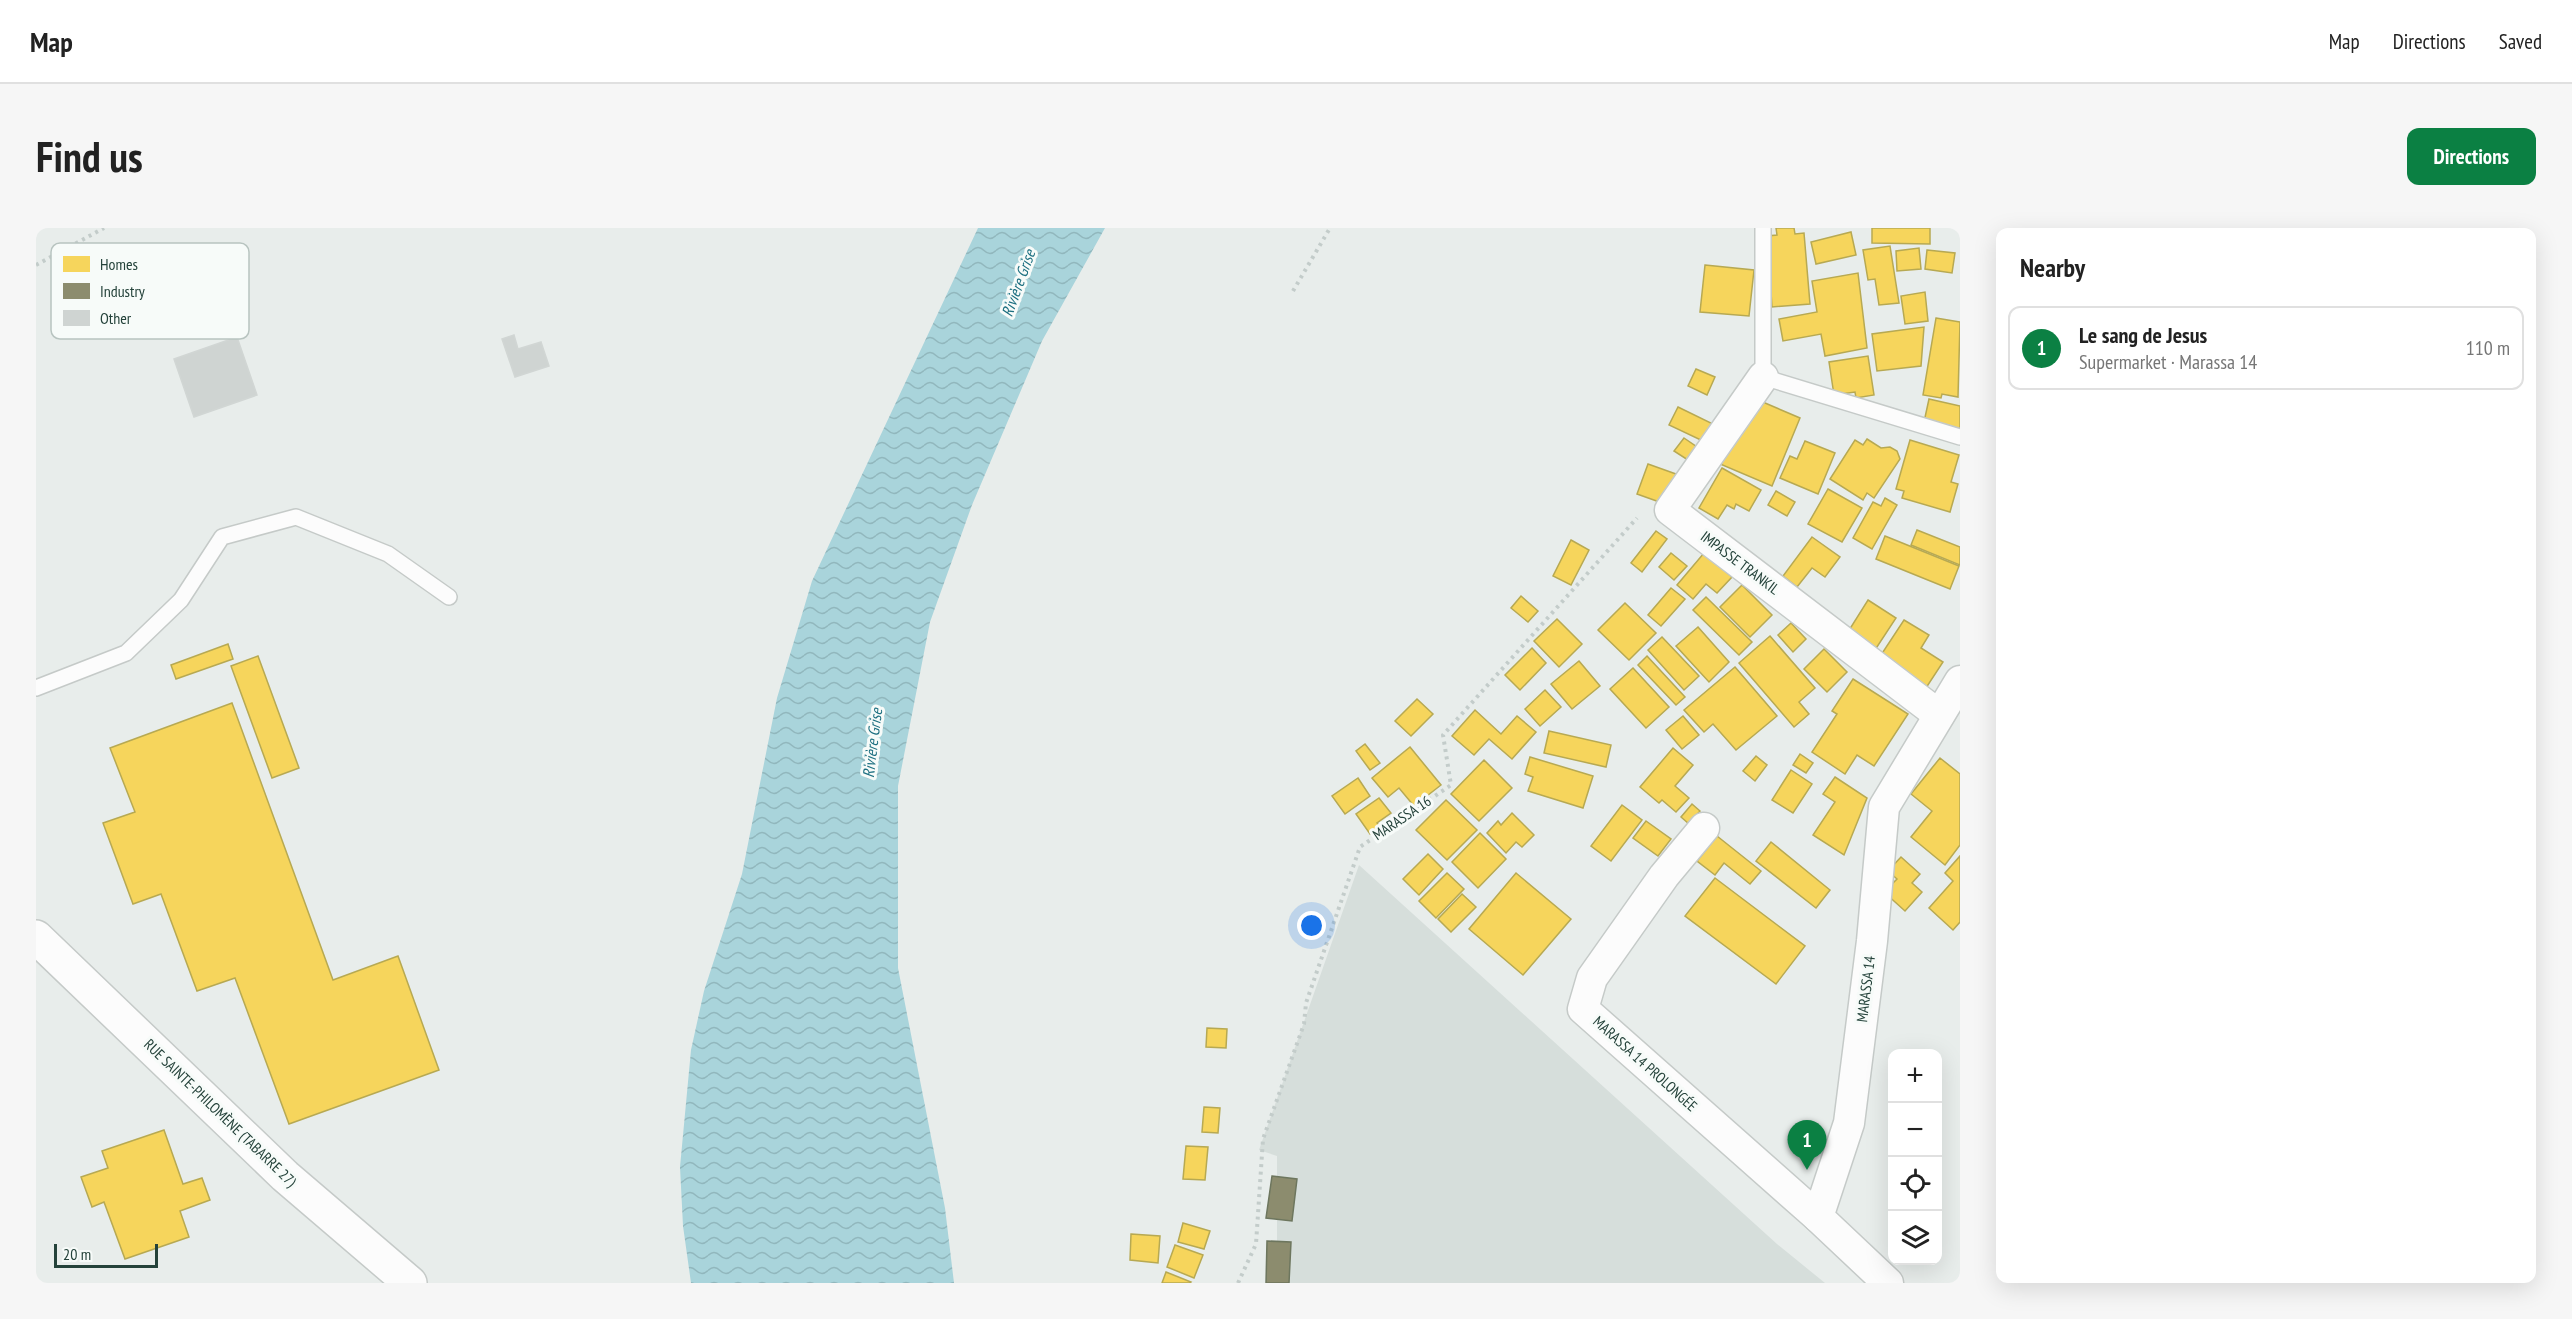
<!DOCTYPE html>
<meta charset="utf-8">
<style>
body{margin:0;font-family:"PT Sans Narrow",sans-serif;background:#f6f6f6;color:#222}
.controls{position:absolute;right:18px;bottom:18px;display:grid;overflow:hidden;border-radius:12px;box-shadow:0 6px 24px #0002}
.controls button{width:54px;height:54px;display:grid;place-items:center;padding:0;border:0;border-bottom:2px solid #e0e0e0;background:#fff;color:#222;font:30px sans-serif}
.scale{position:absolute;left:18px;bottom:15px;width:104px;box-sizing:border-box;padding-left:6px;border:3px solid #24423a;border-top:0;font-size:16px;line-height:21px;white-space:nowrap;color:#24423a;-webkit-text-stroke:4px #f7fbf9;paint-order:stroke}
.you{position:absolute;left:1276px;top:698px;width:21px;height:21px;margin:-15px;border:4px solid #fff;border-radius:50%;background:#1a73e8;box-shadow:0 0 0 9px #1a73e833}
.badge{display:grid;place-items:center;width:39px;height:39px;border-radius:50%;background:#0b8043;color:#fff;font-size:20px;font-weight:700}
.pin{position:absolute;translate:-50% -50px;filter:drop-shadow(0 2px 3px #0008)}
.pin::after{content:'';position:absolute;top:32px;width:21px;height:18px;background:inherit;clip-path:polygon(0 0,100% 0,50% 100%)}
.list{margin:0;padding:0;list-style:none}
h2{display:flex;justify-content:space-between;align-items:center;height:78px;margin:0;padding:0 24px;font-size:26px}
h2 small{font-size:20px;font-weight:400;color:#767676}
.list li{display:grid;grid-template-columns:39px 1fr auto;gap:18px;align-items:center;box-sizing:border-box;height:84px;margin:0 12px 12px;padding:0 12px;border:2px solid #e0e0e0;border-radius:12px}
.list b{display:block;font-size:22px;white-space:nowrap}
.list p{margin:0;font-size:20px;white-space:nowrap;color:#767676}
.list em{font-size:20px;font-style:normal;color:#767676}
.icon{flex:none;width:33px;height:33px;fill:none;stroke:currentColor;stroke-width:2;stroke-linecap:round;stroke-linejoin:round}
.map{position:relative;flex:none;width:1924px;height:1055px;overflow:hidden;border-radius:12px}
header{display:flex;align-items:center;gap:36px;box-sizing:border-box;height:84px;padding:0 30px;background:#fff;border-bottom:2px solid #e0e0e0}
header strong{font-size:28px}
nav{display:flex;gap:33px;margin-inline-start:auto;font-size:21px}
.intro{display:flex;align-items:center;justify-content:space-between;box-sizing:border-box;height:144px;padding:0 36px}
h1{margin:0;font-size:42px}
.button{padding:15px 27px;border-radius:12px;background:#0b8043;color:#fff;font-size:21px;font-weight:700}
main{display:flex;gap:36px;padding:0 36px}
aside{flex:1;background:#fff;border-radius:12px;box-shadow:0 6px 24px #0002}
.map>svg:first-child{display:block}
.built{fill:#d6dedb}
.water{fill:url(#water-waves)}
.homes{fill:#f6d55c;stroke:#b7a952;stroke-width:1.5}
.industry{fill:#8c8c6e;stroke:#6d765e;stroke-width:1.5}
.building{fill:#cfd4d2;stroke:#d1d6d4;stroke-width:1.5}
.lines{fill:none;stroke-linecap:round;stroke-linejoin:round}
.service-casing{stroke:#c5cac8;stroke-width:18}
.minor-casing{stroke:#c5cac8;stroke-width:33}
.tertiary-casing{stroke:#c5cac8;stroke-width:36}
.path{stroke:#c3ccca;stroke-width:4;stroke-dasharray:3 4.5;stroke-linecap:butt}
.service{stroke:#fcfcfc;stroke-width:15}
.minor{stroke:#fcfcfc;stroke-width:30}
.tertiary{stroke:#fcfcfc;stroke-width:33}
.labels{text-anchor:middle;stroke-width:6;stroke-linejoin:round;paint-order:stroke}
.street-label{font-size:15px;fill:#24423a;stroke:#f7fbf9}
.water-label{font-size:16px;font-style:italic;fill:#1c6f80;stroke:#f7fbf9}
.key{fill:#f7fbf9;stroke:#b8c4c0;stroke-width:1.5}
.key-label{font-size:16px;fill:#24423a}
</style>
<header>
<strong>Map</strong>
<nav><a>Map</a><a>Directions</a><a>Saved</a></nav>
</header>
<div class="intro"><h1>Find us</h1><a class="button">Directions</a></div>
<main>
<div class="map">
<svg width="1924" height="1055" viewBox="0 0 1924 1055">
<defs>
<pattern id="water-waves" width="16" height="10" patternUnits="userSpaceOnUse" patternTransform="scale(1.5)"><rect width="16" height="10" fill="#a9d4db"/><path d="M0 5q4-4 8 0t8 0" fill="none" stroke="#91b7bd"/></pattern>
</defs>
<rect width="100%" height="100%" fill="#e8edeb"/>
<!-- built -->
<polygon class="built" points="1323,637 1741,1016 1789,1055 1241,1055 1241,928 1223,922"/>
<!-- water -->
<polygon class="water" points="942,0 1069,0 1006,113 936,277 894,394 862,558 862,740 909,980 918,1055 655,1055 647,998 644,939 655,822 668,763 706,646 741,470 776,353"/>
<!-- homes -->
<g class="homes">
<polygon points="1740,0 1758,0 1759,6 1768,5 1774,76 1736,79 1731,8 1741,7"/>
<polygon points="1836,0 1894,0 1894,16 1836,15"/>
<polygon points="1815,4 1820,27 1780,36 1775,14"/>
<polygon points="1854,18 1863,75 1843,77 1839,51 1832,52 1827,22"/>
<polygon points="1883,20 1885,41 1861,43 1860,23"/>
<polygon points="1891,22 1919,25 1916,45 1889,41"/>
<polygon points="1669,37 1718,42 1713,88 1664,84"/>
<polygon points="1822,45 1831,120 1789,128 1785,106 1747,113 1743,91 1781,84 1776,53"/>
<polygon points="1889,64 1892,93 1869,96 1865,68"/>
<polygon points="1900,90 1924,94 1922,169 1906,166 1905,170 1887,167"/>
<polygon points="1888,99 1885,138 1841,143 1836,106"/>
<polygon points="1832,128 1838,167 1820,170 1819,164 1798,167 1793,134"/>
<polygon points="1660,141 1679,149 1671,167 1652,158"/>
<polygon points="1893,171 1924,178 1924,201 1888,194"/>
<polygon points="1722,172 1764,190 1736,258 1677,233"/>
<polygon points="1642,179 1677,196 1669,214 1633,197"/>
<polygon points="1648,210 1664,221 1655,234 1638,223"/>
<polygon points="1831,211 1845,220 1854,219 1861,223 1864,231 1838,270 1831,265 1827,272 1794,251 1819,212 1827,217"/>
<polygon points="1874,212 1923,227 1915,254 1922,256 1914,284 1866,270 1868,263 1860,261"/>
<polygon points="1769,213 1799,225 1782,266 1744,250 1754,228 1761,231"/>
<polygon points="1612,236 1640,246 1629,276 1601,266"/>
<polygon points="1686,240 1725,262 1713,283 1700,276 1698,281 1691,277 1682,291 1663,280"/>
<polygon points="1792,261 1826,280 1806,314 1772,296"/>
<polygon points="1740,263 1759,274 1751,288 1732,277"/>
<polygon points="1849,270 1861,277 1836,321 1817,310 1837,274 1845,278"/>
<polygon points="1881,302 1924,319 1924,337 1875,317"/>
<polygon points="1620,303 1631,311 1606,344 1595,335"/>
<polygon points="1849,308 1923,338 1914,361 1840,331"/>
<polygon points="1776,309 1804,329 1789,349 1776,340 1761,359 1747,348"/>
<polygon points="1535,312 1553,322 1535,357 1517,348"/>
<polygon points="1635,325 1651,338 1638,352 1623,339"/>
<polygon points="1668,325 1696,349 1681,365 1670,356 1657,371 1641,357"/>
<polygon points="1706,357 1736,387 1714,409 1684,379"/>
<polygon points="1635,360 1649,371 1625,398 1612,387"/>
<polygon points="1485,368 1502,383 1492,394 1475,380"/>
<polygon points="1670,369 1716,414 1703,427 1657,382"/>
<polygon points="1832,372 1860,390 1837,425 1810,407"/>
<polygon points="1589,375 1620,405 1593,432 1562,402"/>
<polygon points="1521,391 1546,416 1523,439 1498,413"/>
<polygon points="1868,392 1893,407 1885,420 1907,434 1888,463 1841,433"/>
<polygon points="1755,395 1770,411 1757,424 1742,407"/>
<polygon points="1662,399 1693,434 1673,454 1640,418"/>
<polygon points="1734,408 1779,460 1763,474 1773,486 1758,499 1703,435"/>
<polygon points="1626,409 1663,448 1648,462 1612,422"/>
<polygon points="192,416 197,431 140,451 135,437"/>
<polygon points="1496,420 1510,435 1484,462 1469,447"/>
<polygon points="1788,421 1811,444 1791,464 1768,441"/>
<polygon points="222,428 263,540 236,550 195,438"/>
<polygon points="1611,428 1649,469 1640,477 1602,437"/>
<polygon points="1543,433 1564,458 1536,481 1515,456"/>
<polygon points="1699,439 1741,488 1700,522 1677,496 1668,504 1648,482"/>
<polygon points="1597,440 1633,479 1610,500 1574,461"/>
<polygon points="1817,451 1872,486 1838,538 1821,527 1809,546 1776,524 1801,486 1796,483"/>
<polygon points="1509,462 1525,479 1504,498 1489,481"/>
<polygon points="1381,471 1397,486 1375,508 1359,493"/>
<polygon points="196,475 297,752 362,728 403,842 253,896 199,750 161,763 125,666 97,676 67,595 99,584 74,520"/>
<polygon points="1439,482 1465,506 1481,488 1500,504 1476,531 1453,511 1438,527 1416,508"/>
<polygon points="1647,488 1663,507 1646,521 1630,502"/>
<polygon points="1513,503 1575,517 1570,539 1508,525"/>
<polygon points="1329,516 1344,535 1334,542 1320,523"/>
<polygon points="1374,519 1405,557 1378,578 1363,560 1352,569 1336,550"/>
<polygon points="1637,520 1657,537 1639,558 1653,570 1640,584 1626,572 1623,575 1604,559"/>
<polygon points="1764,526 1777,535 1770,545 1757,537"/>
<polygon points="1720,528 1731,537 1719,553 1707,543"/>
<polygon points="1494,529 1557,548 1547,580 1492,563 1497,549 1489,546"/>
<polygon points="1904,530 1924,546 1924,617 1909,637 1875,609 1896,583 1875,566"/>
<polygon points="1448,532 1476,560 1443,593 1415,566"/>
<polygon points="1755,542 1776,556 1757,585 1736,572"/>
<polygon points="1799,549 1831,570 1808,627 1777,607 1799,574 1787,566"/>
<polygon points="1322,550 1334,568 1309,586 1296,568"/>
<polygon points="1343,570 1355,585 1341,595 1344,599 1334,606 1320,586"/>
<polygon points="1410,572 1441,602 1411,632 1380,602"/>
<polygon points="1656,576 1664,583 1653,596 1645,589"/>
<polygon points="1586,577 1606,592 1575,633 1555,618"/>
<polygon points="1476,585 1498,607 1486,619 1480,614 1470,625 1451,605 1462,593 1465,597"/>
<polygon points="1610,593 1635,611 1622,628 1597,610"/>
<polygon points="1444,605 1470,631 1442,660 1416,634"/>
<polygon points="1681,608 1725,643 1714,656 1688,635 1679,647 1661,633"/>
<polygon points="1735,614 1794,662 1780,680 1720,633"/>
<polygon points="1392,626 1407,641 1383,667 1367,651"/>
<polygon points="1924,628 1924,694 1917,702 1893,680 1917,653 1909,645"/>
<polygon points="1865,629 1884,646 1876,655 1886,664 1869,683 1848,664 1861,651 1852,643"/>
<polygon points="1411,645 1428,661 1400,690 1383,673"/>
<polygon points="1480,645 1535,691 1487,747 1433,701"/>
<polygon points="1679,650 1769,718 1740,756 1649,688"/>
<polygon points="1426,666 1440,679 1415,704 1402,691"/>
<polygon points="1171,800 1191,801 1190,820 1170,819"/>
<polygon points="1168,879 1184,880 1182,905 1166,904"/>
<polygon points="128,902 147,956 166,950 174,972 144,983 153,1009 89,1031 68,974 56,979 45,949 72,940 66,923"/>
<polygon points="1150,918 1172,919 1169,952 1147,951"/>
<polygon points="1147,995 1174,1003 1168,1021 1142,1014"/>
<polygon points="1095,1006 1124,1008 1122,1035 1094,1032"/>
<polygon points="1139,1017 1167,1027 1158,1050 1131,1039"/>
<polygon points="1130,1044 1155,1054 1154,1055 1126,1055"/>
</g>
<!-- industry -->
<g class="industry">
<polygon points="1236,948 1261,951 1256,993 1230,990"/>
<polygon points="1231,1013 1255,1014 1253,1055 1230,1055"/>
</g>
<!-- building -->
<g class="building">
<polygon points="478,107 482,121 505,114 513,138 479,149 466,111"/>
<polygon points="201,109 221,167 158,189 138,131"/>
</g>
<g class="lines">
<defs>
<g id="service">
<polyline points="1727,0 1727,149 1924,209"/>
<polyline points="0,460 90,425 145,372 186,309 260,289 352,326 413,369"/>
</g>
<g id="minor">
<polyline points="1727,149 1634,282 1903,487"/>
<polyline points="1668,600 1628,648 1556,750 1547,781 1782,989"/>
<polyline points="1852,1055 1782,989 1813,895 1836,713 1848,579 1924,453"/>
</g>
<polyline id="tertiary" points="0,709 249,948 374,1055"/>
</defs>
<!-- service casing -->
<use href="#service" class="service-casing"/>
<!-- minor casing -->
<use href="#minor" class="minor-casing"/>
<!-- tertiary casing -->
<use href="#tertiary" class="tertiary-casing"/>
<!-- path -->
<g class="path">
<polyline points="0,37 68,0"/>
<polyline points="1257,63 1294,0"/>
<polyline points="1202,1055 1220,1016 1227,911 1268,796 1270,775 1324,619 1415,557 1407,507 1601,290"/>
</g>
<!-- service -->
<use href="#service" class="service"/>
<!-- minor -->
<use href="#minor" class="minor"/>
<!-- tertiary -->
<use href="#tertiary" class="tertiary"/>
</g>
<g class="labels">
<!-- street labels -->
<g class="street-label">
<text transform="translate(1704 335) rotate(37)" y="5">IMPASSE TRANKIL</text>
<text transform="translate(1366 590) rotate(-34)" y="5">MARASSA 16</text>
<text transform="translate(1830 761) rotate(-83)" y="5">MARASSA 14</text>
<text transform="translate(1609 836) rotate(42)" y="5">MARASSA 14 PROLONGÉE</text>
<text transform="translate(184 885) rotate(44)" y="5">RUE SAINTE-PHILOMÈNE (TABARRE 27)</text>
</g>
<!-- water labels -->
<g class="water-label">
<text transform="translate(982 55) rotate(-70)" y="6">Rivière Grise</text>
<text transform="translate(836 515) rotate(-83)" y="6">Rivière Grise</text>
</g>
</g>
<!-- legend -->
<rect x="15" y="15" width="198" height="96" rx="9" class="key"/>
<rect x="27" y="28" width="27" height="16" fill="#f6d55c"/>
<rect x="27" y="55" width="27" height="16" fill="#8c8c6e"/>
<rect x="27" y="82" width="27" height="16" fill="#cfd4d2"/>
<g class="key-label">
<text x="64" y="42">Homes</text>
<text x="64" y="69">Industry</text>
<text x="64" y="96">Other</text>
</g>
</svg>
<div class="controls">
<button>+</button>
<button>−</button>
<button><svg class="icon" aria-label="locate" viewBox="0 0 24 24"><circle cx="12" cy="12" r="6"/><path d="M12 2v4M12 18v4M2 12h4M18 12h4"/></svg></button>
<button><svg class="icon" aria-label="layers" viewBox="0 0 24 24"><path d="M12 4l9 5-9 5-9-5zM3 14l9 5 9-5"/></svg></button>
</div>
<div class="scale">20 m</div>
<div class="you"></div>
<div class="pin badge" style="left:1771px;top:942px">1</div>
</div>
<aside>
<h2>Nearby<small></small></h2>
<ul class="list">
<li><span class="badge">1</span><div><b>Le sang de Jesus</b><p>Supermarket · Marassa 14</p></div><em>110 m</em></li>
</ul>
</aside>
</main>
